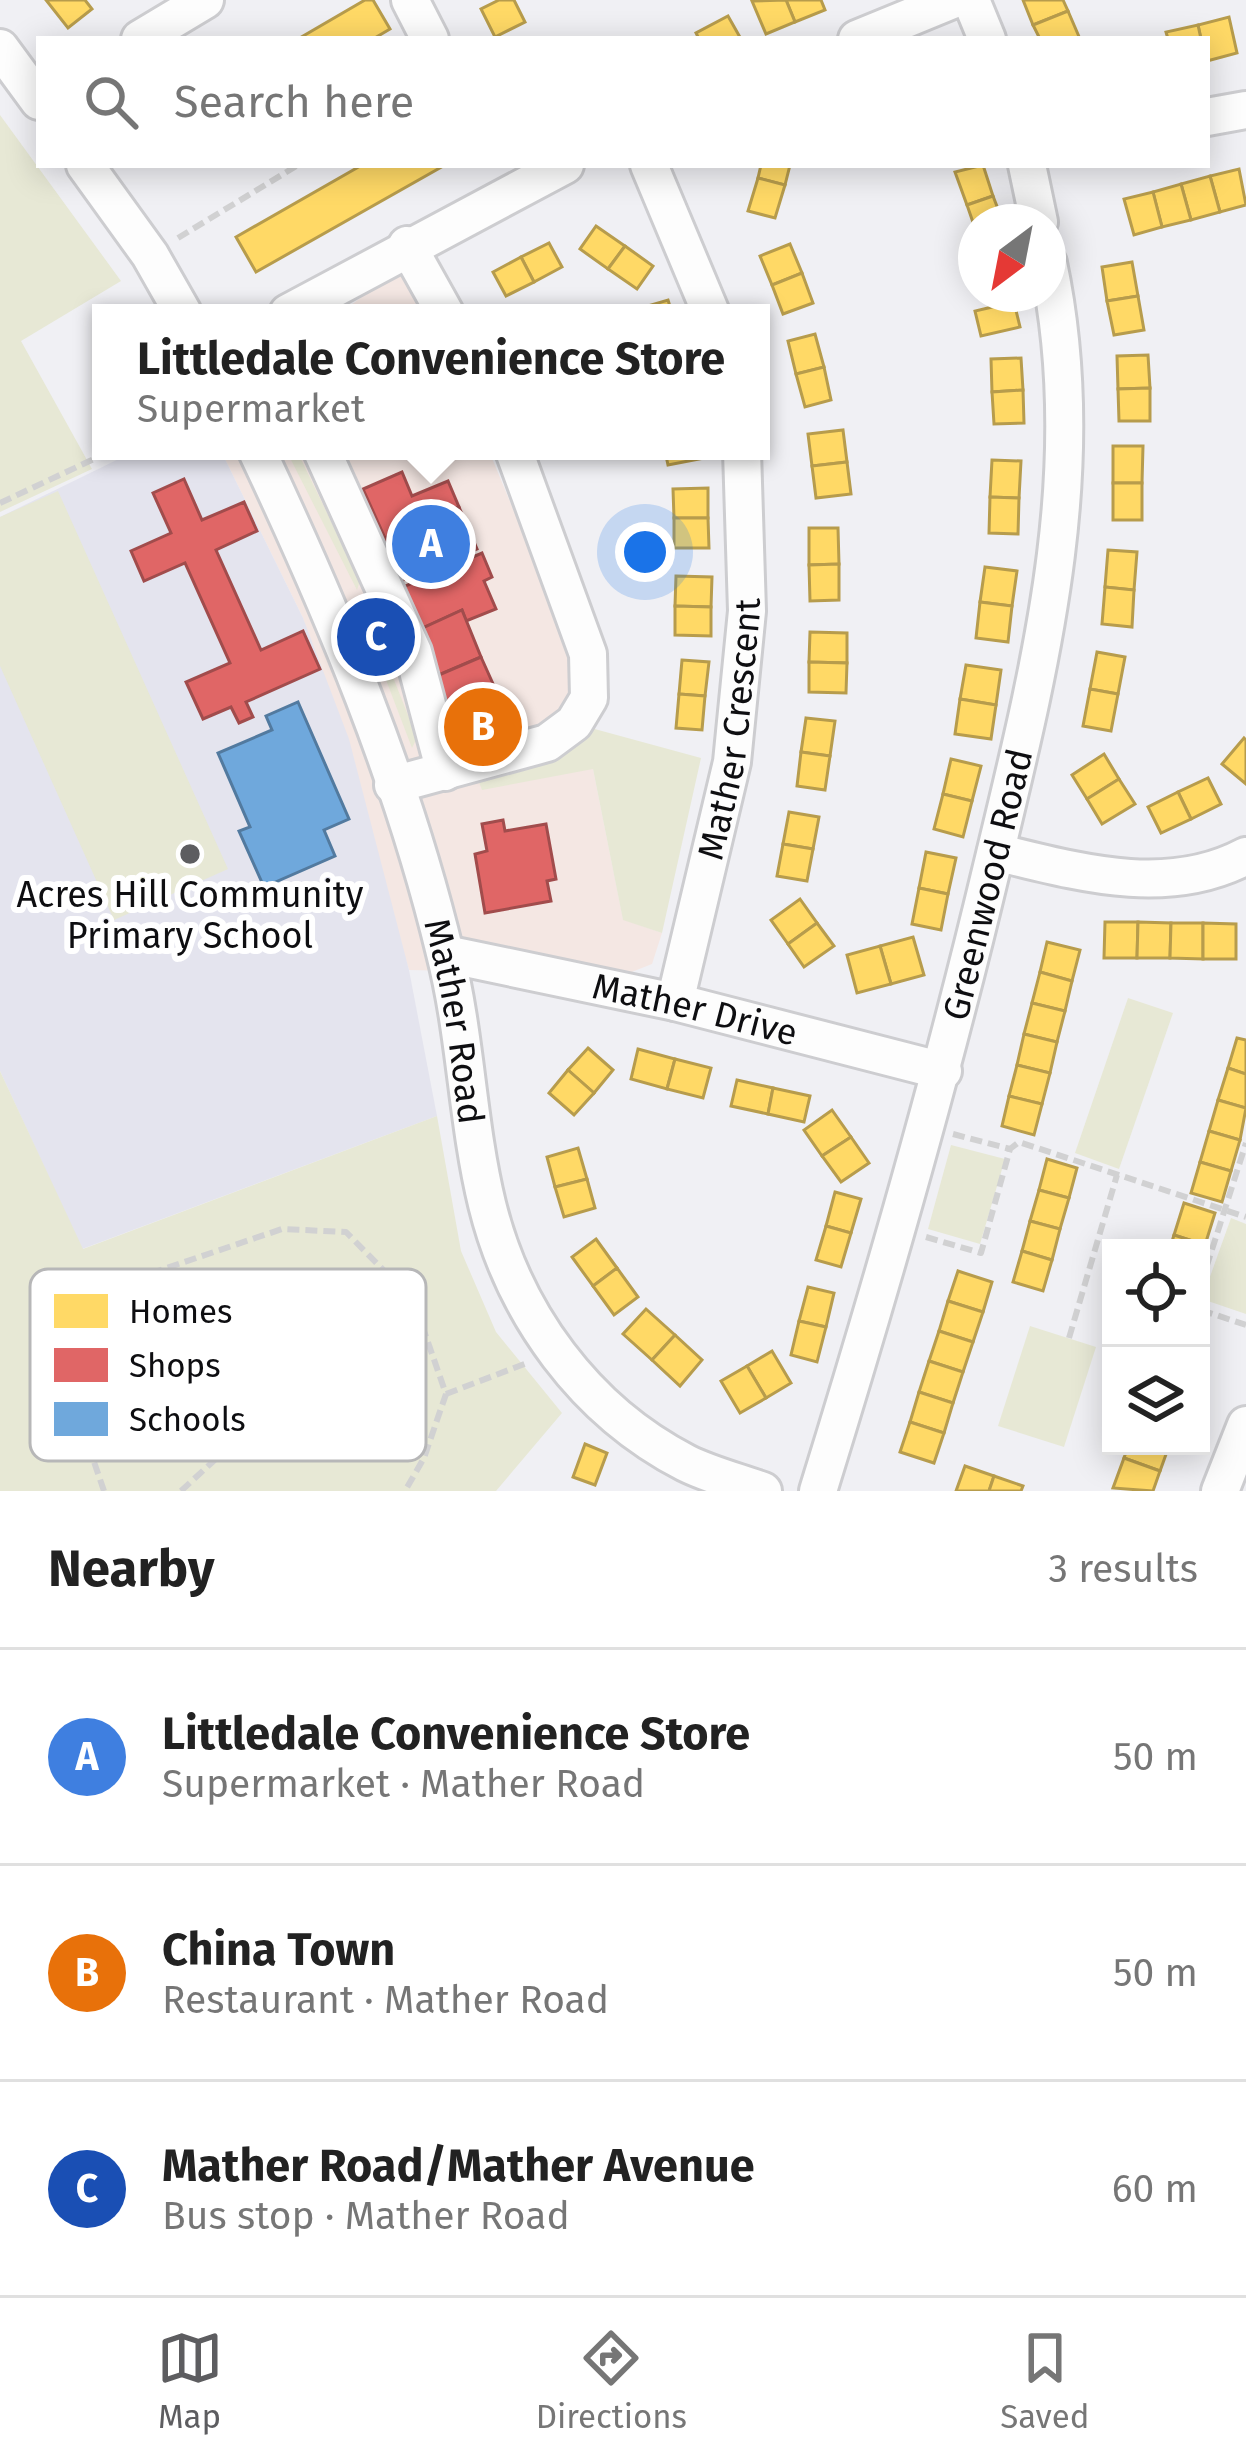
<!DOCTYPE html>
<meta charset="utf-8">
<style>
body{margin:0;font-family:"Fira Sans",sans-serif;background:#f2f2f2;color:#222}
.controls{position:absolute;right:36px;bottom:36px;display:grid;overflow:hidden;border-radius:0px;box-shadow:0 6px 30px #0003}
.controls button{width:108px;height:108px;display:grid;place-items:center;padding:0;border:0;border-bottom:3px solid #e0e0e0;background:#fff;color:#222;font:60px sans-serif}
.compass{position:absolute;left:958px;top:204px;width:108px;height:108px;border-radius:50%;background:#fff;box-shadow:0 6px 30px #0003;rotate:212deg}
.you{position:absolute;left:645px;top:552px;width:42px;height:42px;margin:-30px;border:9px solid #fff;border-radius:50%;background:#1a73e8;box-shadow:0 0 0 18px #1a73e833}
.badge{display:grid;place-items:center;width:78px;height:78px;border-radius:50%;background:#5d5d60;color:#fff;font-size:39px;font-weight:700}
.pin{position:absolute;translate:-50% -50%;border:6px solid #fff;box-shadow:0 3px 12px #0006}
.popup{position:absolute;left:92px;top:304px;width:678px;height:156px;box-sizing:border-box;display:grid;place-content:center;border-radius:0px;background:#fff;filter:drop-shadow(0 3px 9px #0005);font-size:39px;white-space:nowrap;color:#767676}
.popup b{font-size:45px;color:#222}
.popup::after{content:'';position:absolute;left:50%;top:100%;margin-left:-24px;border:24px solid transparent;border-top-color:#fff}
.list{margin:0;padding:0;list-style:none}
h2{display:flex;justify-content:space-between;align-items:center;height:156px;margin:0;padding:0 48px;font-size:51px}
h2 small{font-size:39px;font-weight:400;color:#767676}
.list li{display:grid;grid-template-columns:78px 1fr auto;gap:36px;align-items:center;box-sizing:border-box;height:216px;padding:0 48px;border-top:3px solid #e0e0e0}
.list b{display:block;font-size:45px;white-space:nowrap}
.list p{margin:0;font-size:39px;white-space:nowrap;color:#767676}
.list em{font-size:39px;font-style:normal;color:#767676}
.icon{flex:none;width:66px;height:66px;fill:none;stroke:currentColor;stroke-width:2;stroke-linecap:round;stroke-linejoin:round}
.map{position:relative;flex:none;width:1246px;height:1491px;overflow:hidden}
.search{position:absolute;background:#fff;box-shadow:0 6px 30px #0003;left:36px;right:36px;top:36px;height:132px;display:flex;align-items:center;gap:30px;box-sizing:border-box;padding:0 42px;border-radius:0px;color:#767676;font-size:45px}
.sheet{height:804px;background:#fff}
nav{display:flex;justify-content:space-around;align-items:center;box-sizing:border-box;height:168px;border-top:3px solid #e0e0e0;background:#fff;font-size:33px;color:#767676}
nav a{display:grid;justify-items:center;gap:6px}
nav .on{color:#5d5d60}
.map>svg:first-child{display:block}
.commercial{fill:#f4e7e3}
.built{fill:#e4e4ee}
.green{fill:#e7e8d5}
.homes{fill:#ffd966;stroke:#b79c4c;stroke-width:3}
.shops{fill:#e06666;stroke:#a14c4c;stroke-width:3}
.schools{fill:#6fa8dc;stroke:#527a9f;stroke-width:3}
.lines{fill:none;stroke-linecap:round;stroke-linejoin:round}
.minor-casing{stroke:#cdcdd0;stroke-width:42}
.path{stroke:#d1d1d2;stroke-width:6;stroke-dasharray:12 6;stroke-linecap:butt}
.minor{stroke:#fdfdfd;stroke-width:36}
.poi-dot{fill:#5d5d60;stroke:#fff;stroke-width:4.5}
.labels{text-anchor:middle;stroke-width:12;stroke-linejoin:round;paint-order:stroke}
.street-label{font-size:36px;fill:#0e0e11;stroke:#fff}
.poi-label{font-size:36px;fill:#0e0e11;stroke:#fff}
.key{fill:#fff;stroke:#b7b7b8;stroke-width:3}
.key-label{font-size:33px;fill:#0e0e11}
</style>
<div class="map">
<svg width="1246" height="1491" viewBox="0 0 1246 1491">
<rect width="100%" height="100%" fill="#f0f0f4"/>
<!-- commercial -->
<g class="commercial">
<polygon points="410,262 432,313 340,313"/>
<polygon points="221,451 489,451 584,679 593,769 623,919 662,933 652,964 624,975 409,970 303,618"/>
</g>
<!-- built -->
<polygon class="built" points="135,451 221,451 303,618 349,739 409,970 437,1116 82,1249 0,1071 0,517"/>
<!-- green -->
<g class="green">
<polygon points="0,115 121,281 21,341 92,469 0,512"/>
<polygon points="298,453 360,581 357,590 288,454"/>
<polygon points="58,491 228,869 114,920 0,666 0,517"/>
<polygon points="363,601 417,738 412,748 357,604"/>
<polygon points="580,725 701,758 662,933 623,920 593,769 482,790 477,777"/>
<polygon points="1128,998 1173,1013 1119,1169 1075,1153"/>
<polygon points="0,1071 83,1249 437,1116 461,1251 496,1332 562,1413 496,1491 0,1491"/>
<polygon points="951,1145 1005,1159 980,1244 928,1229"/>
<polygon points="1231,1218 1246,1224 1246,1314 1202,1299"/>
<polygon points="1030,1326 1096,1347 1064,1447 998,1426"/>
</g>
<!-- homes -->
<g class="homes">
<polygon points="46,0 85,0 92,9 68,28"/>
<polygon points="365,0 373,0 390,29 373,39 298,39"/>
<polygon points="499,0 514,0 525,22 495,37 481,9"/>
<polygon points="786,0 821,0 825,10 795,22"/>
<polygon points="786,0 795,22 766,34 752,1"/>
<polygon points="1023,0 1063,0 1068,11 1033,25"/>
<polygon points="1068,11 1080,39 1040,39 1033,25"/>
<polygon points="728,16 741,39 699,39 696,33"/>
<polygon points="1229,17 1237,53 1207,61 1207,39 1201,39 1198,25"/>
<polygon points="1198,25 1201,39 1168,39 1166,32"/>
<polygon points="362,165 445,165 256,272 236,237"/>
<polygon points="761,165 790,165 785,185 758,178"/>
<polygon points="983,165 993,196 967,205 955,172"/>
<polygon points="1239,169 1246,205 1220,212 1210,176"/>
<polygon points="1210,176 1220,212 1191,220 1181,184"/>
<polygon points="758,178 785,185 775,218 748,211"/>
<polygon points="1181,184 1191,220 1162,227 1153,192"/>
<polygon points="1153,192 1162,227 1134,235 1124,199"/>
<polygon points="993,196 1003,222 976,222 976,231 967,205"/>
<polygon points="596,226 625,246 608,269 580,249"/>
<polygon points="549,243 562,267 534,282 521,257"/>
<polygon points="790,244 802,273 772,285 760,256"/>
<polygon points="625,246 653,266 637,289 608,269"/>
<polygon points="521,257 534,282 506,296 493,272"/>
<polygon points="1132,262 1138,296 1107,301 1102,267"/>
<polygon points="802,273 813,303 783,314 772,285"/>
<polygon points="1012,294 1020,327 981,336 975,311 992,307 990,297"/>
<polygon points="1138,296 1144,330 1114,335 1107,301"/>
<polygon points="668,300 672,313 635,313 634,310"/>
<polygon points="815,334 824,367 796,374 788,341"/>
<polygon points="1148,355 1150,388 1118,389 1117,356"/>
<polygon points="1021,358 1023,390 992,392 991,359"/>
<polygon points="824,367 831,400 805,407 796,374"/>
<polygon points="1150,388 1150,421 1119,421 1118,389"/>
<polygon points="1023,390 1024,423 994,424 992,392"/>
<polygon points="843,430 847,462 812,466 808,434"/>
<polygon points="1113,446 1143,446 1142,483 1113,483"/>
<polygon points="665,451 703,451 704,458 668,465"/>
<polygon points="992,460 1021,461 1019,498 990,497"/>
<polygon points="847,462 851,494 816,498 812,466"/>
<rect x="1113" y="483" width="29" height="37"/>
<polygon points="708,488 708,518 674,518 673,489"/>
<polygon points="990,497 1019,498 1018,534 989,533"/>
<polygon points="674,518 708,518 709,548 674,548"/>
<polygon points="809,528 838,528 839,564 809,565"/>
<polygon points="1108,550 1137,552 1134,590 1105,587"/>
<polygon points="839,564 839,600 810,601 809,565"/>
<polygon points="985,567 1017,571 1012,606 980,602"/>
<polygon points="676,576 712,577 711,607 675,606"/>
<polygon points="1105,587 1134,590 1132,627 1102,624"/>
<polygon points="980,602 1012,606 1008,642 976,638"/>
<polygon points="675,606 711,607 711,636 675,635"/>
<polygon points="810,632 847,633 847,663 809,662"/>
<polygon points="1097,652 1125,657 1118,694 1090,689"/>
<polygon points="682,660 709,662 705,696 679,694"/>
<polygon points="809,662 847,663 846,693 809,692"/>
<polygon points="966,665 1001,670 996,705 960,699"/>
<polygon points="1090,689 1118,694 1111,731 1083,726"/>
<polygon points="679,694 705,696 702,730 676,728"/>
<polygon points="960,699 996,705 991,739 955,734"/>
<polygon points="806,718 835,721 830,756 801,752"/>
<polygon points="1244,738 1246,740 1246,784 1222,764"/>
<polygon points="801,752 830,756 825,790 797,786"/>
<polygon points="1104,754 1119,779 1087,799 1072,775"/>
<polygon points="951,759 981,766 972,801 943,794"/>
<polygon points="1208,778 1221,804 1191,819 1178,792"/>
<polygon points="1119,779 1135,804 1102,824 1087,799"/>
<polygon points="1178,792 1191,819 1161,833 1148,807"/>
<polygon points="943,794 972,801 963,837 934,829"/>
<polygon points="789,812 819,817 813,849 783,844"/>
<polygon points="783,844 813,849 807,881 777,876"/>
<polygon points="926,852 956,858 948,894 919,888"/>
<polygon points="919,888 948,894 941,930 912,924"/>
<polygon points="800,899 817,923 788,944 771,920"/>
<polygon points="1105,922 1138,922 1137,958 1104,958"/>
<polygon points="1138,922 1171,923 1170,958 1137,958"/>
<polygon points="817,923 834,946 804,967 788,944"/>
<polygon points="1171,923 1203,923 1203,959 1170,958"/>
<polygon points="1203,923 1236,924 1236,959 1203,959"/>
<polygon points="913,937 924,975 891,984 880,946"/>
<polygon points="1047,942 1080,950 1072,981 1040,972"/>
<polygon points="880,946 891,984 857,993 847,955"/>
<polygon points="1040,972 1072,981 1065,1011 1032,1003"/>
<polygon points="1032,1003 1065,1011 1057,1042 1024,1034"/>
<polygon points="1024,1034 1057,1042 1050,1073 1017,1065"/>
<polygon points="1237,1038 1246,1040 1246,1074 1228,1068"/>
<polygon points="588,1048 613,1070 594,1093 568,1070"/>
<polygon points="638,1049 675,1059 667,1089 631,1079"/>
<polygon points="675,1059 711,1068 703,1098 667,1089"/>
<polygon points="1017,1065 1050,1073 1042,1104 1009,1096"/>
<polygon points="1228,1068 1246,1074 1246,1108 1218,1100"/>
<polygon points="568,1070 594,1093 574,1115 549,1093"/>
<polygon points="737,1080 773,1088 768,1114 731,1106"/>
<polygon points="773,1088 810,1096 804,1122 768,1114"/>
<polygon points="1009,1096 1042,1104 1034,1135 1002,1126"/>
<polygon points="1218,1100 1246,1108 1240,1140 1209,1131"/>
<polygon points="832,1110 851,1137 822,1156 804,1130"/>
<polygon points="1209,1131 1240,1140 1231,1171 1200,1162"/>
<polygon points="851,1137 869,1163 841,1182 822,1156"/>
<polygon points="578,1148 587,1179 555,1187 547,1157"/>
<polygon points="1047,1159 1077,1168 1069,1198 1039,1190"/>
<polygon points="1200,1162 1231,1171 1222,1202 1191,1193"/>
<polygon points="587,1179 595,1208 564,1217 555,1187"/>
<polygon points="1039,1190 1069,1198 1060,1229 1030,1221"/>
<polygon points="835,1192 861,1199 851,1233 826,1226"/>
<polygon points="1184,1203 1215,1213 1205,1245 1174,1235"/>
<polygon points="1030,1221 1060,1229 1052,1260 1022,1251"/>
<polygon points="826,1226 851,1233 841,1267 816,1260"/>
<polygon points="1174,1235 1205,1245 1201,1257 1201,1248 1170,1248"/>
<polygon points="596,1239 617,1268 593,1286 572,1257"/>
<polygon points="1022,1251 1052,1260 1043,1291 1013,1282"/>
<polygon points="617,1268 638,1297 614,1315 593,1286"/>
<polygon points="958,1271 992,1282 983,1312 948,1301"/>
<polygon points="808,1287 834,1293 826,1327 799,1321"/>
<polygon points="948,1301 983,1312 973,1342 939,1331"/>
<polygon points="646,1309 675,1335 652,1360 623,1334"/>
<polygon points="799,1321 826,1327 817,1362 791,1355"/>
<polygon points="939,1331 973,1342 963,1372 929,1361"/>
<polygon points="675,1335 702,1360 680,1386 652,1360"/>
<polygon points="772,1351 791,1383 766,1398 747,1366"/>
<polygon points="929,1361 963,1372 953,1403 919,1392"/>
<polygon points="747,1366 766,1398 740,1413 721,1381"/>
<polygon points="919,1392 953,1403 944,1433 910,1422"/>
<polygon points="910,1422 944,1433 934,1463 900,1452"/>
<polygon points="585,1444 607,1453 595,1485 573,1477"/>
<polygon points="1128,1446 1169,1446 1160,1471 1124,1458"/>
<polygon points="1124,1458 1160,1471 1153,1491 1113,1488"/>
<polygon points="965,1466 994,1476 989,1491 956,1491"/>
<polygon points="994,1476 1023,1486 1021,1491 989,1491"/>
</g>
<!-- shops -->
<g class="shops">
<polygon points="402,472 412,496 448,481 459,507 385,538 363,489"/>
<polygon points="184,479 202,520 244,502 257,531 216,550 261,650 303,631 320,669 246,702 253,717 239,723 231,707 203,719 186,682 230,663 185,563 144,581 131,551 171,533 153,493"/>
<polygon points="459,507 477,549 403,580 385,538"/>
<polygon points="482,553 492,577 484,581 496,609 466,621 462,610 414,632 396,590"/>
<polygon points="462,610 481,657 434,677 414,632"/>
<polygon points="481,657 498,695 450,715 434,677"/>
<polygon points="498,695 517,738 469,759 450,715"/>
<polygon points="503,820 505,831 546,824 556,879 547,881 551,901 485,913 475,854 487,851 482,824"/>
</g>
<!-- schools -->
<polygon class="schools" points="298,702 349,819 324,830 335,856 264,887 239,831 250,827 218,753 272,730 266,716"/>
<g class="lines">
<defs>
<g id="minor">
<polyline points="410,0 430,39"/>
<polyline points="971,0 987,39"/>
<polyline points="140,39 205,0"/>
<polyline points="857,39 952,0"/>
<polyline points="0,48 39,101"/>
<polyline points="1207,117 1246,110"/>
<polyline points="85,165 150,255 183,313"/>
<polyline points="649,165 711,313"/>
<polyline points="1027,165 1039,222"/>
<polyline points="407,245 445,313"/>
<polyline points="288,313 565,165"/>
<path id="s1" d="M257 451C333 612 403 779 445 953 466 1035 467 1122 487 1204 514 1314 585 1411 686 1463 710 1475 738 1482 763 1491"/>
<polyline points="322,451 413,652 445,772"/>
<polyline points="393,785 547,743 574,723 589,698 588,654 514,451"/>
<path d="M996 852C1078 872 1167 898 1246 856"/>
<path id="s2" d="M446 954 675 1002 943 1071"/>
<path id="s3" d="M675 1002 732 762 747 611 742 451"/>
<path id="s4" d="M818 1491C882 1285 941 1080 991 871 1039 671 1092 470 1048 263"/>
<polyline points="1220,1491 1246,1425"/>
</g>
</defs>
<!-- minor casing -->
<use href="#minor" class="minor-casing"/>
<!-- path -->
<g class="path">
<polyline points="178,238 298,165"/>
<polyline points="0,503 111,451"/>
<polyline points="953,1134 1010,1149"/>
<polyline points="926,1237 981,1253 1010,1149 1019,1142 1246,1217"/>
<polyline points="1201,1284 1246,1143"/>
<polyline points="1201,1310 1246,1325"/>
<polyline points="1069,1338 1117,1175"/>
<polyline points="446,1394 527,1363"/>
<polyline points="104,1491 42,1310 282,1229 346,1232 401,1288 423,1328 446,1394 424,1458 405,1491"/>
<polyline points="181,1491 401,1288"/>
</g>
<!-- minor -->
<use href="#minor" class="minor"/>
</g>
<!-- markers -->
<circle class="poi-dot" cx="190" cy="854" r="12"/>
<g class="labels">
<!-- street labels -->
<g class="street-label">
<text dy="13" stroke="none"><textPath href="#s3" startOffset="279">Mather Crescent</textPath></text>
<text dy="13" stroke="none"><textPath href="#s4" startOffset="630">Greenwood Road</textPath></text>
<text dy="13" stroke="none"><textPath href="#s2" startOffset="255">Mather Drive</textPath></text>
<text dy="13" stroke="none"><textPath href="#s1" startOffset="606">Mather Road</textPath></text>
</g>
<!-- poi labels -->
<g class="poi-label">
<text x="190" y="907">Acres Hill Community<tspan x="190" dy="41">Primary School</tspan></text>
</g>
</g>
<!-- legend -->
<rect x="30" y="1269" width="396" height="192" rx="18" class="key"/>
<rect x="54" y="1294" width="54" height="34" fill="#ffd966"/>
<rect x="54" y="1348" width="54" height="34" fill="#e06666"/>
<rect x="54" y="1402" width="54" height="34" fill="#6fa8dc"/>
<g class="key-label">
<text x="129" y="1323">Homes</text>
<text x="129" y="1377">Shops</text>
<text x="129" y="1431">Schools</text>
</g>
</svg>
<div class="controls">
<button><svg class="icon" aria-label="locate" viewBox="0 0 24 24"><circle cx="12" cy="12" r="6"/><path d="M12 2v4M12 18v4M2 12h4M18 12h4"/></svg></button>
<button><svg class="icon" aria-label="layers" viewBox="0 0 24 24"><path d="M12 4l9 5-9 5-9-5zM3 14l9 5 9-5"/></svg></button>
</div>
<svg class="compass" viewBox="-18 -18 36 36"><path d="M0-13l5 13h-10z" fill="#e53935"/><path d="M0 13l5-13h-10z" fill="#767676"/></svg>
<div class="you"></div>
<div class="pin badge" style="left:431px;top:544px;background:#3f7fe0">A</div>
<div class="popup"><b>Littledale Convenience Store</b>Supermarket</div>
<div class="pin badge" style="left:483px;top:727px;background:#e8710a">B</div>
<div class="pin badge" style="left:376px;top:637px;background:#1a4fb4">C</div>
<div class="search"><svg class="icon" aria-label="search" viewBox="0 0 24 24"><circle cx="10" cy="10" r="6"/><path d="M15 15l6 6"/></svg>Search here</div>
</div>
<section class="sheet">
<h2>Nearby<small>3 results</small></h2>
<ul class="list">
<li><span class="badge" style="background:#3f7fe0">A</span><div><b>Littledale Convenience Store</b><p>Supermarket · Mather Road</p></div><em>50 m</em></li>
<li><span class="badge" style="background:#e8710a">B</span><div><b>China Town</b><p>Restaurant · Mather Road</p></div><em>50 m</em></li>
<li><span class="badge" style="background:#1a4fb4">C</span><div><b>Mather Road/Mather Avenue</b><p>Bus stop · Mather Road</p></div><em>60 m</em></li>
</ul>
</section>
<nav>
<a class="on"><svg class="icon" aria-label="map" viewBox="0 0 24 24"><path d="M3 6l6-2 6 2 6-2v14l-6 2-6-2-6 2zM9 4v14M15 6v14"/></svg>Map</a>
<a><svg class="icon" aria-label="directions" viewBox="0 0 24 24"><path d="M12 3l9 9-9 9-9-9zM9 14v-3h6M13 9l2 2-2 2"/></svg>Directions</a>
<a><svg class="icon" aria-label="saved" viewBox="0 0 24 24"><path d="M7 4h10v16l-5-4-5 4z"/></svg>Saved</a>
</nav>
